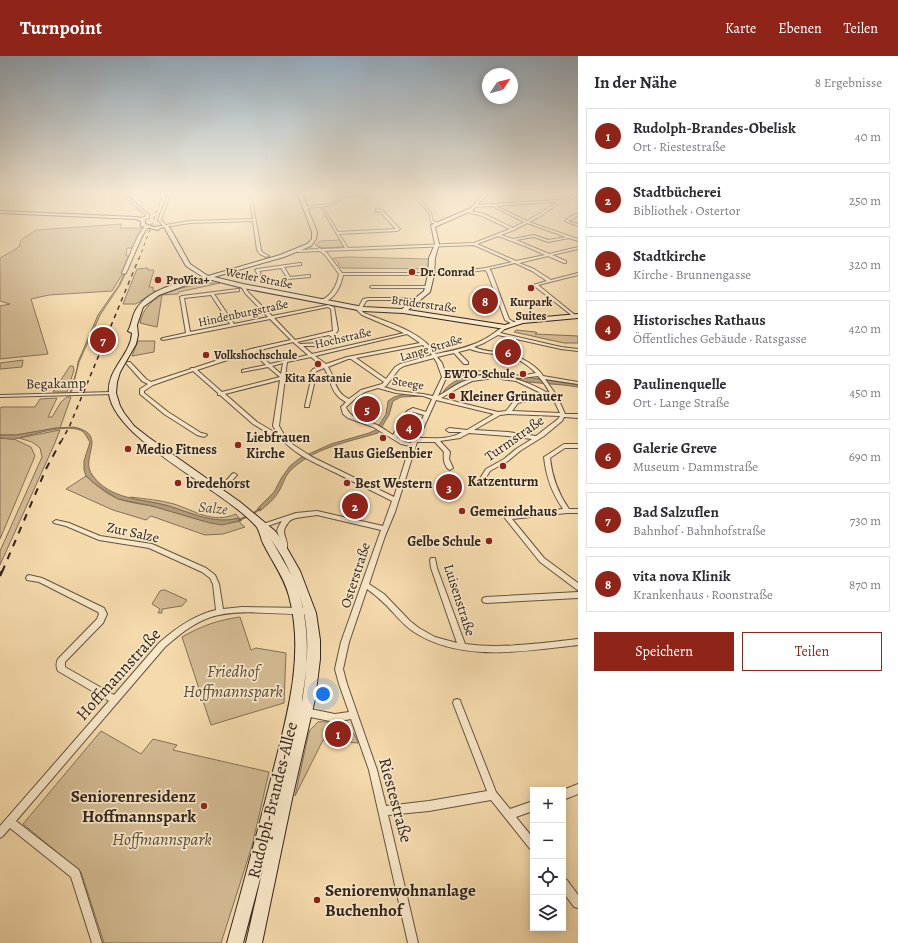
<!DOCTYPE html>
<html lang="de">
<meta charset="utf-8">
<style>
body{margin:0;font-family:Alegreya,serif;background:#f2f2f3;color:#2b2b33}
.controls{position:absolute;right:12px;bottom:12px;display:grid;overflow:hidden;border-radius:0px;box-shadow:0 2px 10px #0003}
.controls button{width:36px;height:36px;display:grid;place-items:center;padding:0;border:0;border-bottom:1px solid #e1e1e2;background:#fff;color:#2b2b33;font:20px sans-serif}
.compass{position:absolute;left:482px;top:12px;width:36px;height:36px;border-radius:50%;background:#fff;box-shadow:0 2px 10px #0003;rotate:55deg}
.you{position:absolute;left:323px;top:638px;width:14px;height:14px;margin:-10px;border:3px solid #fff;border-radius:50%;background:#1a73e8;box-shadow:0 0 0 6px #1a73e833}
.badge{display:grid;place-items:center;width:26px;height:26px;border-radius:50%;background:#8f2418;color:#fff;font-size:13px;font-weight:700}
.pin{position:absolute;translate:-50% -50%;border:2px solid #fff;box-shadow:0 1px 4px #0006}
.list{margin:0;padding:0;list-style:none}
h2{display:flex;justify-content:space-between;align-items:center;height:52px;margin:0;padding:0 16px;font-size:17px}
h2 small{font-size:13px;font-weight:400;color:#7c7c81}
.list li{display:grid;grid-template-columns:26px 1fr auto;gap:12px;align-items:center;box-sizing:border-box;height:56px;margin:0 8px 8px;padding:0 8px;border:1px solid #e1e1e2;border-radius:0px}
.list b{display:block;font-size:15px;white-space:nowrap}
.list p{margin:0;font-size:13px;white-space:nowrap;color:#7c7c81}
.list em{font-size:13px;font-style:normal;color:#7c7c81}
.actions{display:flex;gap:8px;padding:12px 16px}
.actions a{flex:1;padding:9px 0;border:1px solid #8f2418;border-radius:0px;text-align:center;font-size:14px;color:#8f2418}
.actions .main{background:#8f2418;color:#fff}
.icon{flex:none;width:22px;height:22px;fill:none;stroke:currentColor;stroke-width:2;stroke-linecap:round;stroke-linejoin:round}
.map{position:relative;flex:none;width:578px;height:887px;overflow:hidden}
header{display:flex;align-items:center;gap:24px;box-sizing:border-box;height:56px;padding:0 20px;background:#8f2418;color:#fff}
header strong{font-size:19px}
nav{display:flex;gap:22px;margin-inline-start:auto;font-size:14px}
main{display:flex}
aside{flex:1;background:#fff}
.map>svg:first-child{display:block}
.green{fill:#d4bb93;stroke:#837058}
.water{fill:#b39c7b;stroke:#7f6c55}
.lines{fill:none;stroke-linecap:round;stroke-linejoin:round}
.stream{stroke:#7f6c55;stroke-width:2}
.street-casing{stroke:#635240;stroke-width:2}
.secondary-casing{stroke:#32241d;stroke-width:2}
.street{fill:#f8e7c8;fill-rule:evenodd}
.secondary{fill:#f8e7c8;fill-rule:evenodd}
.rail-far3{stroke:#32241d;stroke-width:1;stroke-dasharray:3.5 3.5;stroke-linecap:butt}
.rail-far2{stroke:#32241d;stroke-width:1.5;stroke-dasharray:4.5 4.5;stroke-linecap:butt}
.rail-far1{stroke:#32241d;stroke-width:2;stroke-dasharray:7 7;stroke-linecap:butt}
.rail{stroke:#32241d;stroke-width:2.5;stroke-dasharray:9 9;stroke-linecap:butt}
.poi-dot{fill:#8f2418;stroke:#f8e7c8;stroke-width:1.5}
.labels{text-anchor:middle;stroke-width:3.5;stroke-linejoin:round;paint-order:stroke}
.far-poi-label{font-size:12px;font-weight:bold;fill:#32241d;stroke:#f8e7c8;text-anchor:start}
.far-street-label{font-size:12px;fill:#32241d;stroke:#f8e7c8}
.street-label{font-size:14px;fill:#32241d;stroke:#f8e7c8}
.poi-label{font-size:14px;font-weight:bold;fill:#32241d;stroke:#f8e7c8;text-anchor:start}
.water-label{font-size:15px;font-style:italic;fill:#5f4e3e;stroke:#f8e7c8}
.near-park-label{font-size:17px;font-style:italic;fill:#5a4a3a;stroke:#f8e7c8}
.near-street-label{font-size:17px;fill:#32241d;stroke:#f8e7c8}
.near-poi-label{font-size:17px;font-weight:bold;fill:#32241d;stroke:#f8e7c8;text-anchor:end}
</style>
<header>
<strong>Turnpoint</strong>
<nav><a>Karte</a><a>Ebenen</a><a>Teilen</a></nav>
</header>
<main>
<div class="map">
<svg width="578" height="887" viewBox="0 0 578 887">
<rect width="100%" height="100%" fill="#f5daab"/>
<filter id="stains"><feTurbulence type="fractalNoise" baseFrequency=".005" numOctaves="4"/><feColorMatrix values="0 0 0 0 .2 0 0 0 0 .09 0 0 0 0 .02 0 0 0 .5 -.17"/></filter>
<radialGradient id="worn" r=".72"><stop offset=".6" stop-color="#630" stop-opacity="0"/><stop offset="1" stop-color="#630" stop-opacity=".3"/></radialGradient>
<!-- green -->
<g class="green">
<polygon points="122,168 120,172 143,172 133,192 127,192 126,200 130,200 123,216 121,217 123,217 112,235 49,239 31,243 48,298 0,303 0,250 10,248 0,245 0,202 19,191 21,184 36,174"/>
<polygon points="147,172 120,229 100,259 79,306 71,338 70,337 77,313 78,306 98,259 119,229 141,180"/>
<polygon points="340,184 343,190 342,191 323,192 315,189 320,185"/>
<polygon points="349,201 429,203 428,213 341,212 338,208 339,207 333,202"/>
<polygon points="148,212 148,214 154,214 149,231 153,231 153,235 156,235 136,248 123,248 137,213"/>
<path d="M203 227H220L179 236 178 238 162 239 157 271 140 267C146 237 178 233 203 227Z"/>
<polygon points="516,274 536,276 537,277 535,278 578,280 578,287 564,287 514,276"/>
<polygon points="138,285 155,285 154,296 132,300"/>
<polygon points="23,304 22,311 0,313 0,307"/>
<polygon points="70,310 73,310 74,314 67,336 53,336"/>
<polygon points="67,341 71,341 60,372 16,379 0,379 0,352 2,351 35,351 40,343 57,342 48,361 52,361 61,346"/>
<polygon points="60,374 54,389 0,509 0,495 42,401 40,392 32,386 19,382"/>
<polygon points="0,382 14,383 31,391 35,400 0,483"/>
<path d="M86 420C96 429 107 439 119 443 130 447 141 448 153 450 179 456 213 473 240 465V467L245 471 223 478 205 479 151 460 146 464 113 454 66 433Z"/>
<path d="M131 441C145 443 160 444 174 448 196 455 212 468 236 458L239 462C213 470 190 456 165 449 153 446 141 445 129 442Z"/>
<polygon points="163,534 165,534 187,544 182,550 162,553 162,557 158,557 160,553 152,548 160,535"/>
<path d="M240 561 251 594 256 592 286 597 284 647 211 669 182 581C201 570 218 564 240 561Z"/>
<path d="M318 666C326 665 342 667 349 673 354 676 356 682 358 687L323 684 295 740 308 680 310 674Z"/>
<polygon points="101,675 141,698 153,683 177,689 173,694 269,716 252,790 221,887 104,887 81,816 23,768"/>
</g>
<!-- water -->
<g class="water">
<path d="M479 319C511 317 546 324 578 329V331C561 328 545 328 528 326 522 326 516 323 510 322 486 317 464 323 445 336H443C451 324 466 320 479 319Z"/>
<path d="M405 338 423 340 401 341 393 345 389 359 378 377C348 386 312 392 289 416 284 422 283 429 279 435 275 443 267 449 260 455L257 453 274 436 282 421 290 410 300 402 331 388 369 377 376 374 386 358 388 345 394 341Z"/>
<path d="M74 371C110 379 78 402 93 420 110 443 140 443 165 449 190 456 214 469 239 462L242 464 222 469 210 467 152 450 118 443 95 428 86 420 84 414V405L90 386C87 382 85 376 80 374 64 368 31 379 15 383 11 384 5 382 0 382V379H16L55 372Z"/>
</g>
<g class="lines">
<!-- stream -->
<g class="stream">
<polyline points="252,458 260,453"/>
<polyline points="239,464 248,460"/>
</g>
<defs>
<g id="street">
<polygon points="122,138 125,138 149,159 149,162 141,164 141,162 147,160"/>
<polygon points="168,138 170,138 161,164 166,169 190,165 253,163 249,138 251,138 261,194 262,196 269,200 266,201 260,198 257,194 253,165 190,167 164,171 158,164"/>
<path d="M350 138H367L370 143 369 145H367L368 143 364 138 342 141C339 152 315 151 305 152L304 151C314 147 336 153 340 139Z"/>
<polygon points="413,138 416,138 431,157 433,165 438,167 438,169 436,169 431,166 429,157"/>
<path d="M573 141 578 144V146L573 143 561 146 539 161 529 166 578 183V185L569 182 548 186 534 181 516 184 549 198 578 191V193L552 199 566 205V207H564L548 200 519 207 534 213 551 224 578 217V219L538 229 575 259V261H574L533 229 547 225 532 215 515 207 489 213 491 215 509 263 515 267 516 268 514 269 505 264 487 216 485 214 446 219H343C341 230 334 245 322 246V244C332 239 337 229 339 218L325 199 320 195 298 196 296 195 298 194 318 193 319 192 321 193 345 192 321 151 322 150 338 176 396 173 380 156 375 155 376 153 382 154 400 173 397 175 339 178 348 192 474 187 510 173 482 160 467 156V154L484 158 513 172 524 166 492 150 475 151 474 149 560 144ZM557 146 537 159 527 165 496 150ZM527 167 566 181 548 184 534 179 513 183 501 179 514 174ZM498 180 525 190 545 199 516 205 477 188ZM474 189 512 206 486 212 446 217H342L327 197 324 195Z"/>
<polygon points="578,158 578,160 568,165 578,168 578,170 565,165 571,160"/>
<polygon points="145,170 148,171 142,180 126,217 123,218 122,217 138,180"/>
<polygon points="300,207 301,207 301,209 284,211 290,221 309,219 310,219 310,221 288,223 281,212 259,215 261,218 259,219 258,219 255,214 257,213"/>
<path d="M242 229H244L248 236 272 260 328 249 334 251 338 274 336 277 333 278 336 281C333 291 312 290 303 290L312 298 404 277 362 259 357 254 363 243 368 242H405L416 245 417 246 415 247 405 244H368L366 245 361 254 364 257C389 267 421 275 436 298 451 295 467 292 481 285 490 281 497 274 505 270L507 271 500 277 561 291 578 293V295L561 293 498 279 484 287 474 291C484 296 494 295 504 297 516 299 526 304 535 311 538 314 542 317 543 320L578 326V328L545 323 557 340 565 358H578V362L564 361 562 365 544 380 520 395 508 405 490 415 482 428 480 429 477 427 486 413 504 403 516 393 532 383 508 380 469 377 460 382 440 385 450 396 449 403 453 412 450 414C444 411 443 402 444 396L435 386H417L395 456 385 480 369 528 384 538 410 565 419 572 435 581 457 587 431 512 430 504 431 502H435L437 512 465 588C502 593 541 587 578 583V589C524 595 462 607 414 576 403 569 395 558 386 549 380 543 374 538 367 533L349 586 343 613 347 628 377 714 386 750 429 745 487 735 453 647 454 644 457 643 460 644 461 647 496 736 510 753 533 745V755L516 761 533 782V795L530 793 491 744 429 755 388 759 418 887H408L369 714 351 663 335 666 305 660 302 659 301 656 302 653 305 652 335 658 349 656 339 628 335 613 341 586 381 474 317 459 296 462C292 463 290 464 288 467 278 479 291 482 286 496H282C281 493 282 489 281 486 278 475 274 477 282 465L262 472 259 470 260 469 296 457 317 455 383 470 392 445C375 436 357 428 340 419 320 409 291 398 279 379H271L253 368 220 339H218V337L193 315 153 329 144 335V337L168 356 201 377 206 378 207 379 204 381 197 379 164 358 140 338V333L148 328 142 325 126 307 128 306H130L146 323 151 326 191 313V312H194L251 293 291 284 270 263 163 284 161 283 163 282 186 277 180 241 182 240 238 233H239V235L214 238 234 268 268 261 245 237 241 230ZM211 239 230 268 190 276 184 242ZM328 251 331 253 333 275 295 284 274 262ZM407 278 420 287 347 301 326 308 315 300ZM329 279 332 281 331 283 321 287 300 288 297 286ZM293 286 308 299 270 308 256 295ZM423 289 432 299 400 308 395 311 386 323 356 302ZM470 293C482 298 494 297 507 300 518 302 528 309 536 317L521 320 485 315 458 317 446 319 442 307 437 301 454 297 464 308H468V306L458 296ZM252 296 266 309 242 314V316L268 311 280 321 222 336 197 314ZM311 301 322 310 313 313 310 317V328L305 350V351H309V350L314 328V317L317 315 324 312C333 326 329 337 346 346L341 351 343 358 348 362 373 371 401 388 410 390 394 441 312 401 292 388 286 382 279 370 287 306ZM434 302 437 307 442 321 433 340 423 338 397 335 384 331 386 330 399 313 404 310ZM348 303H351L384 326 382 328 361 334 349 343C334 336 336 323 328 311ZM283 307 281 318 272 310ZM485 317 521 322 538 320C548 331 554 344 560 357L512 355 518 347 550 339V338C522 322 494 313 462 326 453 330 446 336 438 340L446 322 458 319ZM494 322 516 325 543 338 514 345 506 355 498 356 441 342 462 330 472 325ZM280 324 273 370 277 376H274L257 366 225 338ZM378 332 396 337 423 340 432 343 426 356 413 352 407 355 393 379C388 376 383 372 377 369 367 364 350 364 346 351L357 341 365 336ZM436 344 494 358 467 374 449 372 446 374 449 376H462C450 384 433 382 419 382ZM413 356 424 359 411 387 405 386 397 381 411 357ZM508 358 560 360 558 363 536 380 508 376 474 374 500 359Z"/>
<polygon points="371,230 429,230 431,231 429,232 372,232 370,231"/>
<polygon points="112,336 114,337 114,338 0,341 0,339"/>
<path d="M564 388H578V392H565L550 402C552 421 558 437 569 453H578V457H567L512 463 544 502 578 527V534L576 533 540 506 504 461 507 459 563 453C552 437 546 421 544 401Z"/>
<polygon points="234,417 237,419 236,420 221,437 217,437 216,436 217,435 232,418"/>
<path d="M56 464 69 467 100 480 152 488 206 512 215 519 219 528 223 553 242 551 309 552 312 553 313 555 312 557 309 558C279 559 239 552 211 561 193 567 179 579 165 591L16 765 79 814 102 887H92L71 821 10 772 3 780 0 782V770L109 645 58 615C56 612 56 606 58 603L97 563 99 558 98 556 39 526 27 524 26 522 27 520 29 519 42 522 104 552 107 558 103 567 65 606V611L114 639 159 587C176 572 194 559 216 554L213 528 210 522 202 516 149 492 99 484 66 470 54 467 53 466Z"/>
<polygon points="578,536 578,542 486,547 483,546 482,544 483,542 486,541"/>
<polygon points="578,728 578,738 563,744 563,734"/>
<polygon points="563,823 567,824 578,839 578,852 574,851 563,836"/>
</g>
<path id="secondary" d="M298 138H302L317 176 316 183 311 190 284 201 214 221 243 228 363 251 402 253 424 235 428 219 429 202 435 188 431 169 471 152 483 138H487L473 154 435 171 439 188 435 202 434 219 430 236 408 254 505 269 522 263 578 258V262L523 267 505 273 403 257 363 255 243 232 208 223 189 228 159 239 143 251 137 269 138 279 136 288 120 316 117 326 116 337 120 350 124 357 134 370 148 381 240 446 275 475 284 487 300 515 316 557 320 584V603L315 643 292 743 262 887H246L264 808 243 887H227C242 834 256 781 270 727 285 667 306 602 289 540 284 521 273 507 264 489 261 484 260 475 256 470 223 433 116 385 109 338 106 314 131 299 132 277L128 275C132 268 132 259 137 252 150 232 182 226 203 221L186 210 164 171 160 172 158 174 141 170V165L136 163 0 157V155L136 161 145 163V168L154 171 167 169 170 172 190 208 208 220 280 199 307 188 312 183V176ZM271 483 283 502 292 520ZM299 538C311 573 308 607 302 643V646C308 611 310 572 299 538Z"/>
</defs>
<!-- street casing -->
<use href="#street" class="street-casing"/>
<!-- secondary casing -->
<use href="#secondary" class="secondary-casing"/>
<!-- street -->
<use href="#street" class="street"/>
<!-- secondary -->
<use href="#secondary" class="secondary"/>
<!-- rail-far3 -->
<polyline class="rail-far3" points="139,203 163,138"/>
<!-- rail-far2 -->
<polyline class="rail-far2" points="61,386 70,369 139,202"/>
<!-- rail-far1 -->
<polyline class="rail-far1" points="2,516 46,413 61,385"/>
<!-- rail -->
<polyline class="rail" points="0,520 2,515"/>
</g>
<!-- sky -->
<linearGradient id="sky" x2="0" y2="1"><stop stop-color="#93aabc"/><stop offset="0.52" stop-color="#faeed9"/><stop offset="1" stop-color="#faeed9" stop-opacity="0"/></linearGradient>
<rect width="578" height="263" fill="url(#sky)"/>
<!-- markers -->
<g class="poi-dot">
<circle cx="412" cy="216" r="4"/>
<circle cx="158" cy="224" r="4"/>
<circle cx="531" cy="232" r="4"/>
<circle cx="206" cy="299" r="4"/>
<circle cx="318" cy="308" r="4"/>
<circle cx="523" cy="318" r="4"/>
<circle cx="452" cy="340" r="4"/>
<circle cx="383" cy="382" r="4"/>
<circle cx="238" cy="389" r="4"/>
<circle cx="128" cy="393" r="4"/>
<circle cx="503" cy="410" r="4"/>
<circle cx="178" cy="427" r="4"/>
<circle cx="347" cy="427" r="4"/>
<circle cx="462" cy="455" r="4"/>
<circle cx="489" cy="485" r="4"/>
<circle cx="204" cy="750" r="4"/>
<circle cx="317" cy="844" r="4"/>
</g>
<g class="labels">
<!-- far-poi labels -->
<g class="far-poi-label">
<text x="420" y="220">Dr. Conrad</text>
<text x="166" y="228">ProVita+</text>
<text x="531" y="250" text-anchor="middle">Kurpark<tspan x="531" dy="14">Suites</tspan></text>
<text x="214" y="303">Volkshochschule</text>
<text x="515" y="322" text-anchor="end">EWTO-Schule</text>
<text x="318" y="326" text-anchor="middle">Kita Kastanie</text>
</g>
<!-- far-street labels -->
<g class="far-street-label">
<text transform="translate(259 222) rotate(11)" y="4">Werler Straße</text>
<text transform="translate(424 248) rotate(8)" y="4">Brüderstraße</text>
<text transform="translate(243 257) rotate(-12)" y="4">Hindenburgstraße</text>
<text transform="translate(343 282) rotate(-13)" y="4">Hochstraße</text>
<text transform="translate(431 292) rotate(-17)" y="4">Lange Straße</text>
<text transform="translate(408 327) rotate(9)" y="4">Steege</text>
</g>
<!-- street labels -->
<g class="street-label">
<text transform="translate(56 327) rotate(-1)" y="5">Begakamp</text>
<text transform="translate(514 382) rotate(-35)" y="5">Turmstraße</text>
<text transform="translate(133 476) rotate(12)" y="5">Zur Salze</text>
<text transform="translate(355 519) rotate(-72)" y="5">Osterstraße</text>
<text transform="translate(460 544) rotate(72)" y="5">Luisenstraße</text>
</g>
<!-- poi labels -->
<g class="poi-label">
<text x="460" y="345">Kleiner Grünauer</text>
<text x="246" y="386">Liebfrauen<tspan x="246" dy="16">Kirche</tspan></text>
<text x="136" y="398">Medio Fitness</text>
<text x="383" y="402" text-anchor="middle">Haus Gießenbier</text>
<text x="503" y="430" text-anchor="middle">Katzenturm</text>
<text x="186" y="432">bredehorst</text>
<text x="355" y="432">Best Western</text>
<text x="470" y="460">Gemeindehaus</text>
<text x="481" y="490" text-anchor="end">Gelbe Schule</text>
</g>
<!-- water labels -->
<g class="water-label">
<text transform="translate(213 452) rotate(6)" y="5">Salze</text>
</g>
<!-- near-park labels -->
<g class="near-park-label">
<text x="233" y="621">Friedhof<tspan x="233" dy="20">Hoffmannspark</tspan></text>
<text x="162" y="789">Hoffmannspark</text>
</g>
<!-- near-street labels -->
<g class="near-street-label">
<text transform="translate(118 618) rotate(-48)" y="6">Hoffmannstraße</text>
<text transform="translate(272 744) rotate(-76)" y="6">Rudolph-Brandes-Allee</text>
<text transform="translate(396 744) rotate(75)" y="6">Riestestraße</text>
</g>
<!-- near-poi labels -->
<g class="near-poi-label">
<text x="196" y="746">Seniorenresidenz<tspan x="196" dy="20">Hoffmannspark</tspan></text>
<text x="325" y="840" text-anchor="start">Seniorenwohnanlage<tspan x="325" dy="20">Buchenhof</tspan></text>
</g>
</g>
<rect width="100%" height="100%" filter="url(#stains)"/>
<rect width="100%" height="100%" fill="url(#worn)"/>
</svg>
<div class="controls">
<button>+</button>
<button>−</button>
<button><svg class="icon" aria-label="locate" viewBox="0 0 24 24"><circle cx="12" cy="12" r="6"/><path d="M12 2v4M12 18v4M2 12h4M18 12h4"/></svg></button>
<button><svg class="icon" aria-label="layers" viewBox="0 0 24 24"><path d="M12 4l9 5-9 5-9-5zM3 14l9 5 9-5"/></svg></button>
</div>
<svg class="compass" viewBox="-18 -18 36 36"><path d="M0-13l5 13h-10z" fill="#e53935"/><path d="M0 13l5-13h-10z" fill="#7c7c81"/></svg>
<div class="you"></div>
<div class="pin badge" style="left:338px;top:678px">1</div>
<div class="pin badge" style="left:355px;top:450px">2</div>
<div class="pin badge" style="left:449px;top:431px">3</div>
<div class="pin badge" style="left:409px;top:371px">4</div>
<div class="pin badge" style="left:367px;top:353px">5</div>
<div class="pin badge" style="left:508px;top:296px">6</div>
<div class="pin badge" style="left:103px;top:284px">7</div>
<div class="pin badge" style="left:485px;top:245px">8</div>
</div>
<aside>
<h2>In der Nähe<small>8 Ergebnisse</small></h2>
<ul class="list">
<li><span class="badge">1</span><div><b>Rudolph-Brandes-Obelisk</b><p>Ort · Riestestraße</p></div><em>40 m</em></li>
<li><span class="badge">2</span><div><b>Stadtbücherei</b><p>Bibliothek · Ostertor</p></div><em>250 m</em></li>
<li><span class="badge">3</span><div><b>Stadtkirche</b><p>Kirche · Brunnengasse</p></div><em>320 m</em></li>
<li><span class="badge">4</span><div><b>Historisches Rathaus</b><p>Öffentliches Gebäude · Ratsgasse</p></div><em>420 m</em></li>
<li><span class="badge">5</span><div><b>Paulinenquelle</b><p>Ort · Lange Straße</p></div><em>450 m</em></li>
<li><span class="badge">6</span><div><b>Galerie Greve</b><p>Museum · Dammstraße</p></div><em>690 m</em></li>
<li><span class="badge">7</span><div><b>Bad Salzuflen</b><p>Bahnhof · Bahnhofstraße</p></div><em>730 m</em></li>
<li><span class="badge">8</span><div><b>vita nova Klinik</b><p>Krankenhaus · Roonstraße</p></div><em>870 m</em></li>
</ul>
<div class="actions"><a class="main">Speichern</a><a>Teilen</a></div>
</aside>
</main>
